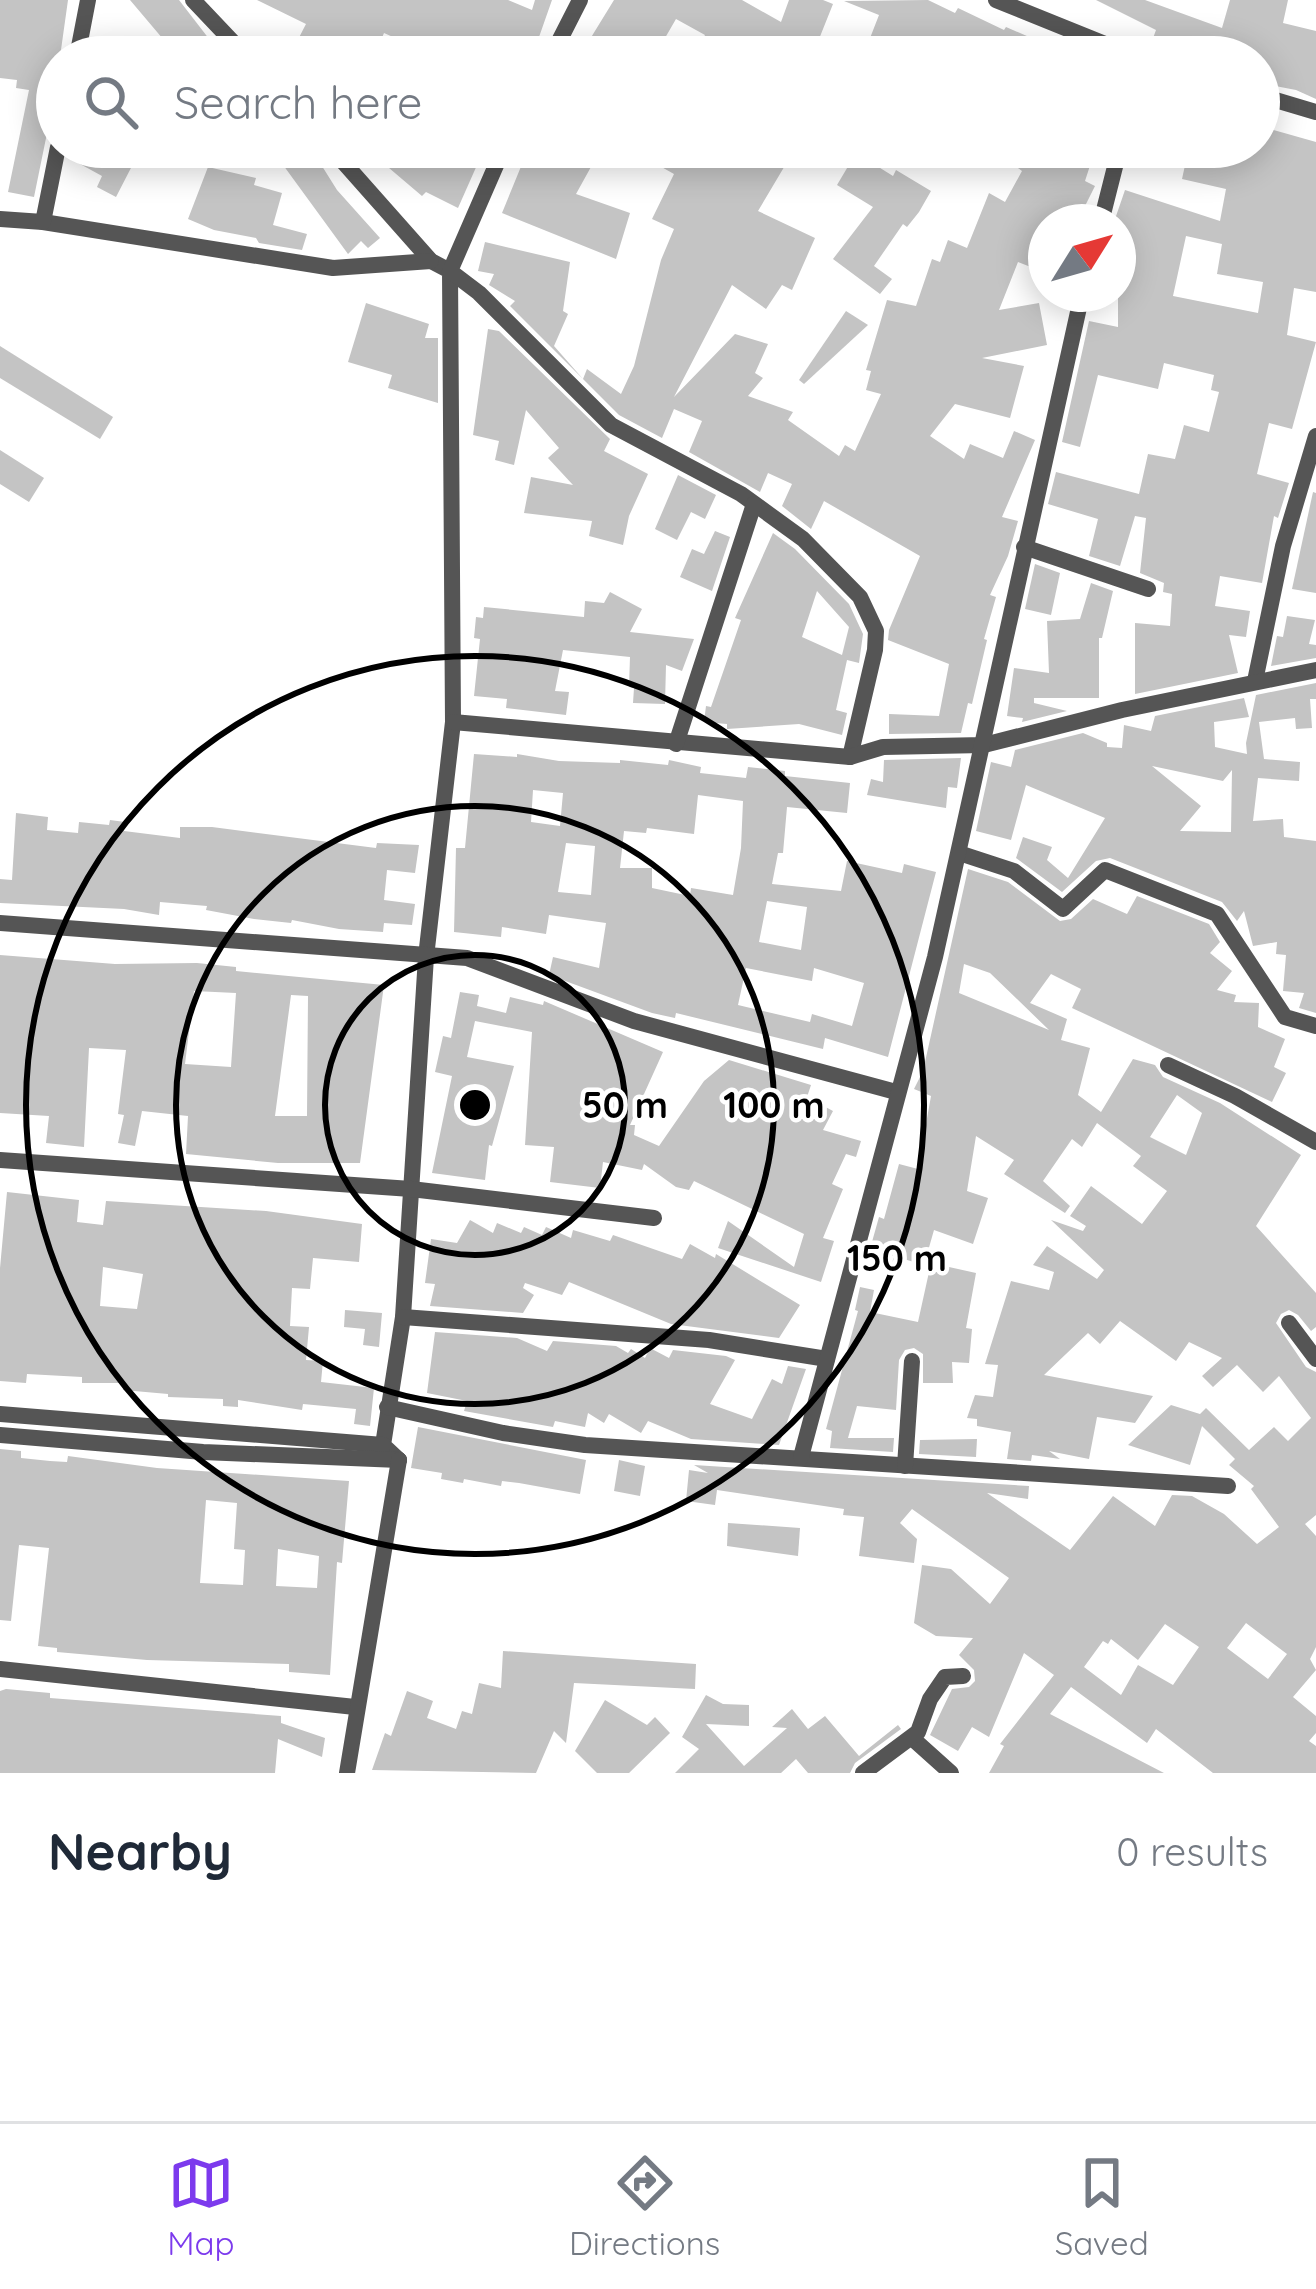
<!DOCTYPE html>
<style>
body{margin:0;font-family:Quicksand,sans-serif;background:#f6f6f7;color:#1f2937}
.compass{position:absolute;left:1028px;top:204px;width:108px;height:108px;border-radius:50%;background:#fff;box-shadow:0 6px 30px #0003;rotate:53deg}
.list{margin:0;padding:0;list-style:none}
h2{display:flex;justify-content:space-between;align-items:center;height:156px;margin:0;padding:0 48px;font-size:51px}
h2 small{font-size:39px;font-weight:400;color:#747a83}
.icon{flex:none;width:66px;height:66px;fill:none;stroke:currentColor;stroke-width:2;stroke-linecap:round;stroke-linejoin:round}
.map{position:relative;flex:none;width:1316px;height:1773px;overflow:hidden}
.search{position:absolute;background:#fff;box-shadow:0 6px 30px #0003;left:36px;right:36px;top:36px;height:132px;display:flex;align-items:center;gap:30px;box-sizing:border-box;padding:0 42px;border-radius:66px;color:#747a83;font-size:45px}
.sheet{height:348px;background:#fff}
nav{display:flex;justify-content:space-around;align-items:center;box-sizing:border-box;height:168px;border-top:3px solid #e0e1e3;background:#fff;font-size:33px;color:#747a83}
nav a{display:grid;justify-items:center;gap:6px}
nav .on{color:#7c3aed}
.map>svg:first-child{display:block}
.building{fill:#c4c4c4;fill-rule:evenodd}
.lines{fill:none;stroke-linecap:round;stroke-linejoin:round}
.minor{stroke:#555;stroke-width:16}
.ring{fill:none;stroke:#000;stroke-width:6}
.centre{fill:#000;stroke:#fff;stroke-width:6}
.ring-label{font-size:36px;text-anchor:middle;font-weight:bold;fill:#000;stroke:#fff;stroke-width:9;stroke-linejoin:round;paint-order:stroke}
</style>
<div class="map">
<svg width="1316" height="1773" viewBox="0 0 1316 1773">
<rect width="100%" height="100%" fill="#fff"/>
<!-- building -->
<g class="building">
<polygon points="0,0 68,0 60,57 57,57 55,94 34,197 8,192 29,90 16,88 17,80 0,78"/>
<polygon points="130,0 179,0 223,57 140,57 163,39"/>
<polygon points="257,0 508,0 532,10 535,0 552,0 532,57 419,57 410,53 413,46 384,33 375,55 345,42 337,57 289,57 306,24"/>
<polygon points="614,0 742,0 781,22 789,0 823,0 833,4 817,44 841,57 725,57 700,44 705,35 676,19 654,57 579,57"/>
<polygon points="928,0 955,13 958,8 1004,30 1006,27 1075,57 880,57 865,51 879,15 844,1"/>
<polygon points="1096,0 1145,0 1222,28 1230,0 1288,0 1283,23 1316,31 1316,99 1296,90 1259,83 1259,57 1196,57 1152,41 1156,30"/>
<path d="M1259 126 1316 142V292L1294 288 1287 335 1316 342 1292 429 1269 423 1257 474 1289 483 1278 518 1274 516 1262 583 1220 576 1215 606 1250 611 1246 637 1229 635 1238 673 1135 694V623L1170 626 1172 594 1163 592 1164 583 1140 573 1146 518 1135 516 1120 566 1089 556 1098 519 1048 504 1056 472 1139 494 1148 454 1175 459 1184 425 1209 432 1219 392 1211 390 1214 375 1164 363 1158 389 1098 375 1080 447 1062 442 1089 321 1118 327V222H1114L1125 190 1220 221 1226 189 1182 179 1189 147H1259ZM1186 236 1222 244 1217 274 1263 282 1258 313 1173 296Z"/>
<polygon points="78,147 101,147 133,164 116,197 97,187 102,176 71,159"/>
<polygon points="293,147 310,147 337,190 380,238 368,248 361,241 348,254 278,158"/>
<polygon points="395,147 485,147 458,208 426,192 422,196 382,162"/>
<polygon points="529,147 602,147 576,194 630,213 616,259 502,213"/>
<polygon points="657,147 682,147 698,156 703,147 796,147 758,211 815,238 792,290 782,285 766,309 732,285 674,397 735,334 768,344 755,373 763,378 748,396 793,412 788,420 839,456 845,445 855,451 881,394 866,390 871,371 866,370 887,300 916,306 932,259 940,262 948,240 967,248 989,193 1005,202 1022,171 1018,168 1029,147 1096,147 1085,181 1095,186 1077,222 1046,222 1046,273 1018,262 999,310 1039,303 1047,345 982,358 1024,366 1010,418 955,404 930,436 964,459 970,444 1003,458 1014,431 1035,440 1002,517 1018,521 1008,556 990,595 996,597 984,639 987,640 972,704 968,703 961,733 889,734 889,714 939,716 949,664 888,640 889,630 920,556 824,501 811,529 782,506 792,484 768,473 760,492 689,452 702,421 674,409 662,438 619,415 510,306 515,301 489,285 494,274 478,271 485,242 570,262 563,311 568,314 554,346 583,379 587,369 621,394 634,366 661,260 674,229 652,219 674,174 649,160"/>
<polygon points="856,153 893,176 896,170 931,191 919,212 907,227 903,224 874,266 892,279 880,294 833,259 873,207 837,185"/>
<polygon points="208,167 256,178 254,185 282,193 273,225 307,234 302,250 259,243 256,238 214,230 188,219"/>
<polygon points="366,303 429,324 425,338 438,338 438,403 388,388 392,375 348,362"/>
<polygon points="846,311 868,325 804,384 799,380"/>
<polygon points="488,329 499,331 610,439 604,451 648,474 629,516 623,545 589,536 592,521 524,513 531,477 573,485 548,458 559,448 526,410 514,465 495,460 499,441 473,435"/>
<polygon points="0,346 113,417 100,439 0,378"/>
<polygon points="0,450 44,478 29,502 0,484"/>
<polygon points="678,475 716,495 705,519 691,512 677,540 655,529"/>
<polygon points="1313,492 1316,493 1316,593 1292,589"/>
<polygon points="715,531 730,537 712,591 680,577 692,549 704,554"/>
<path d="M773 533 795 549 849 604 863 634 859 663 847 660 836 710 847 713 842 735 799 724 727 729V724L704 722 706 706 711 707 741 620 735 618ZM817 591 849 627 842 655 802 637Z"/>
<polygon points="1035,564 1060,573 1051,615 1025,609"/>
<polygon points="1091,583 1113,591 1102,638 1099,638 1099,698 1034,698 1034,703 1067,711 1022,722 1023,718 1007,716 1014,668 1049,673 1047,621 1080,619"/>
<polygon points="610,592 642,609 630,632 694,639 682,671 666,665 665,704 633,703 634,688 629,687 630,657 563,650 555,691 569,692 566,715 506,708 507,699 474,696 480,639 474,638 476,617 483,618 484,607 584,617 585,601 604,603"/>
<polygon points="1287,616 1315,620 1309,644 1316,645 1316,658 1271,666 1277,636 1283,637"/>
<path d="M1316 683V699H1310L1312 728 1296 729 1295 718 1259 722 1264 759 1300 762 1299 781 1258 778 1253 821 1283 819 1284 837 1316 841V1013L1299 1008 1304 993 1283 991 1286 955 1276 954 1277 942 1253 946 1244 911 1237 921 1222 902 1110 858 1096 861 1062 892 1016 858 1023 837 1052 847 1047 860 1068 878 1105 818 1026 785 1011 840 976 831 991 762 1011 767 1015 750 1083 733 1107 743V747L1122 748 1124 725 1151 731 1155 716 1244 698 1249 717 1214 722 1215 747 1247 754 1246 743 1256 695ZM1152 766 1223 781 1232 770 1231 832 1180 831 1201 806Z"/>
<path d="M474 754 517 757V754L559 761 620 763V760L668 765 669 760 701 767 700 773 746 778 748 767 785 771V776L850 783 847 813 787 807 783 853H778L772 884 841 891 847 861 902 873 904 864 936 872 888 1057 825 1038 823 1049 676 1013 675 1018 652 1013 549 975 553 957 599 968 606 923 549 915 546 934 502 927 501 937 454 932 456 848H465ZM533 790 563 793 560 826 531 822ZM698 795 743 801 741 848 733 895 691 888 690 896 652 888V868H620L624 831 646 833 647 828 694 834ZM566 843 595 846 591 895 558 892ZM767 901 807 907 801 950 759 942ZM746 968 812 981 814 968 864 983 852 1026 812 1014 810 1022 738 1005Z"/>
<polygon points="961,758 957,788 948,787 946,808 867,795 871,779 883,782 884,760"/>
<polygon points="16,813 48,817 47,830 78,833 79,822 109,825 110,820 125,822 124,831 180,838 180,827 212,827 376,848 377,843 419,845 415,873 387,870 384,900 415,904 412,925 384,923 383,932 339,929 292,920 291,923 254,919 206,910 207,906 160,902 159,915 124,909 0,903 0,879 12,880"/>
<path d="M968 869 1008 882 1060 921 1071 919 1093 899 1127 914 1137 896 1209 924 1220 942 1210 953 1232 971 1217 990 1236 995 1234 1002 1259 1003 1258 1027 1285 1039 1274 1067 1286 1073 1272 1102 1072 1008 1081 989 1051 974 1030 1003 1067 1019 1061 1040 1090 1048 1078 1095 1101 1112 1133 1059 1155 1065 1163 1077 1220 1103 1301 1155 1256 1226 1316 1293V1327L1311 1331 1298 1315 1289 1310 1281 1314 1276 1323 1306 1367 1316 1372V1515L1305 1524 1316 1536V1647L1310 1659 1316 1670 1293 1697 1316 1716V1733L1309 1741 1316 1746V1773H1213L1156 1729 1147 1743 1071 1687 1050 1714 1164 1773H989L1004 1746 1000 1744 1054 1675 1024 1653 989 1737 972 1727 958 1751 930 1735 952 1689 969 1687 975 1681 974 1670 959 1655 973 1638 936 1636 914 1623 922 1565 951 1569 990 1604 1009 1578 912 1509 900 1523 917 1539 914 1563 859 1556 864 1517 843 1515 844 1509 717 1490 715 1505 686 1501 689 1470 708 1473 694 1465 1029 1486 1028 1499 987 1493 1070 1550 1113 1496 1155 1526 1172 1495 1192 1496 1224 1514 1257 1544 1279 1527 1251 1489 1254 1486 1229 1465 1235 1459 1202 1426 1190 1465 1128 1445 1171 1405 1200 1414 1206 1408 1249 1450 1274 1427 1288 1441 1311 1418 1279 1376 1263 1392 1237 1365 1213 1387 1202 1376 1222 1358 1189 1342 1176 1361 1120 1321 1100 1344 1088 1333 1044 1375 1153 1396 1135 1423 1097 1417 1089 1459 1049 1451 1060 1459 1032 1455 1031 1461 1007 1459 1011 1432 977 1426V1419L967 1418 975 1395 993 1397 998 1365 985 1364 1011 1281 1049 1290 1054 1272 1033 1265 1047 1246 1097 1279 1104 1270 1051 1220 1083 1231 1086 1226 1070 1216 1091 1186 1142 1224 1167 1191 1133 1166 1141 1156 1097 1123 1082 1147 1072 1139 1043 1181 1070 1206 1065 1213 1004 1174 1014 1160 976 1136 967 1191 988 1198 973 1244 934 1230 924 1265 870 1249 879 1217 884 1219 899 1164 918 1169 931 1096 914 1089 923 1071ZM964 964 990 973 1049 1030 959 993ZM1177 1095 1202 1113 1186 1155 1150 1137ZM1246 1623 1287 1654 1268 1679 1227 1648ZM1165 1624 1199 1647 1173 1685 1138 1665 1121 1695 1084 1667 1103 1641 1108 1644 1111 1639 1138 1660Z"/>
<path d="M0 955 115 964 197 963 236 967V971L384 985 360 1163H278L186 1154 188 1116 142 1111 135 1146 118 1143 124 1115 118 1114 126 1050 89 1048 84 1147 46 1143 49 1116 0 1113ZM194 991 236 993 231 1067 185 1064ZM291 995 308 996 307 1116H275Z"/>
<polygon points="460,992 479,995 477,1006 506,1013 510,997 543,1005 544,1001 663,1052 630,1125 635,1125 634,1135 659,1146 704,1081 729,1060 811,1085 807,1097 833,1111 823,1130 861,1141 856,1157 846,1154 832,1184 843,1189 823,1238 834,1241 821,1282 718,1248 728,1221 794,1267 804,1234 694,1181 689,1190 676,1187 644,1164 642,1170 603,1162 600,1188 550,1182 554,1147 525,1145 532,1032 475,1021 467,1057 514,1066 492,1146 489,1145 485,1180 432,1173 452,1076 435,1072 443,1036 451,1038"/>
<path d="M7 1192 79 1200 77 1222 103 1225 106 1201 266 1211 362 1224 359 1262 313 1258 310 1289 292 1288 290 1326 309 1327 306 1360 323 1361 321 1382 374 1388 370 1426 354 1424 356 1409 303 1404 302 1410 238 1400V1407L223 1406V1399L168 1397V1394L123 1390V1383H82V1377L27 1374 26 1383 0 1381V1268ZM103 1267 143 1274 137 1309 100 1306Z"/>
<polygon points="470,1220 493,1233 497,1223 521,1233 524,1227 542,1235 546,1227 571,1238 573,1230 610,1241 613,1235 682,1259 690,1244 715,1258 716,1254 800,1305 779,1338 671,1324 569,1282 562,1295 525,1283 523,1288 534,1295 523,1313 430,1306 435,1284 425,1283 431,1239 457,1243"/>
<polygon points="931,1263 976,1273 966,1328 972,1329 969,1363 952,1362 953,1383 923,1383 923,1354 914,1348 905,1350 899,1360 896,1410 857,1406 848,1438 894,1438 893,1452 830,1448 832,1431 826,1429 858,1311 855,1310 860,1287 874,1290 870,1312 918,1322"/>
<polygon points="345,1310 382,1313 379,1347 363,1345 365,1329 344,1327"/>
<polygon points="435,1332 517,1338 547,1351 553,1341 616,1346 628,1353 631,1349 645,1358 650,1348 669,1358 673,1350 726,1356 735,1360 710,1404 752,1419 772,1379 782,1384 788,1366 806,1369 779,1445 691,1439 648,1421 641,1433 609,1414 604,1423 588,1413 585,1427 555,1421 553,1427 464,1411 467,1401 427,1393"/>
<polygon points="418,1427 586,1460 580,1494 519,1483 502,1481 501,1486 464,1479 463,1483 441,1479 442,1473 411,1468"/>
<polygon points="977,1439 976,1457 919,1454 920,1440"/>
<path d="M0 1449 21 1451V1458L50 1461 67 1462 68 1456 157 1468 349 1481 342 1563 337 1562 330 1675 289 1672V1664L147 1660 57 1652V1648L38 1646 49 1548 19 1545 11 1621 0 1620ZM206 1500 237 1503 234 1549 245 1550 243 1585 200 1583ZM278 1549 319 1556 317 1588 276 1586Z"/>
<polygon points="619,1460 645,1466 640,1496 614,1491"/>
<polygon points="728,1523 800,1528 798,1556 727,1546"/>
<polygon points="503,1651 696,1664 695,1689 574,1683 566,1743 554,1731 536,1773 372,1770 385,1733 391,1736 407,1691 433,1701 427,1718 456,1729 462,1711 472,1714 479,1683 501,1688"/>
<polygon points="6,1689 50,1693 50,1698 281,1716 281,1723 325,1738 322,1757 278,1739 275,1773 0,1773 0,1691"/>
<polygon points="706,1695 723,1704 749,1705 749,1726 706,1724 744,1766 787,1728 772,1727 792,1709 808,1729 825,1716 859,1756 898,1725 901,1729 855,1763 850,1773 808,1773 796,1759 781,1773 675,1773 699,1749 682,1737"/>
<polygon points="605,1700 647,1725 655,1717 670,1733 629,1773 597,1773 575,1751"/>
</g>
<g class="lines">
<!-- minor -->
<g class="minor">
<polyline points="193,0 247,57"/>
<polyline points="996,0 1137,57"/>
<polyline points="77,57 88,0"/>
<polyline points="551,57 580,0"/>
<polyline points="1259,95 1316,112"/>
<polyline points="330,147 431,261 450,271 453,722 426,957 403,1317 383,1445 399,1460"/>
<polyline points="504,147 450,271 479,293 611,425 741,494 803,539 860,597 876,631 875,650 850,757"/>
<polyline points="0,219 43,222 333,268 431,261"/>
<polyline points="43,222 58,147"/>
<polyline points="1101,222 1120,147"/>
<polyline points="1024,547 1148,589"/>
<polyline points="1255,681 1283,546 1316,436"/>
<polyline points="453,722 850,757 883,747 984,745 1122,710 1316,670"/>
<polyline points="676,744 754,504"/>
<polyline points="959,853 1014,871 1063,909 1105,870 1217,914 1285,1017 1316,1026"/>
<polyline points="0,923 467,958 634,1021 896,1092"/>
<polyline points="1168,1065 1235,1096 1316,1142"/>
<polyline points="0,1160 411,1189 654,1218"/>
<polyline points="403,1317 709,1340 827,1359"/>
<polyline points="1289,1323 1316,1359"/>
<polyline points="387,1407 503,1433 585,1445 1228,1486"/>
<polyline points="0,1414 383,1445"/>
<polyline points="0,1435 203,1452 399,1460"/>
<polyline points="801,1457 935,957 1082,294"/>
<polyline points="905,1466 912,1361"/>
<polyline points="0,1669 355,1707"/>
<polyline points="912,1738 951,1773"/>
<polyline points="347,1773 399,1460"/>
<polyline points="863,1773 918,1732 930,1699 945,1677 963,1676"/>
</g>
</g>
<!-- distance rings -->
<g class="ring">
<circle cx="475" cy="1105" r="150"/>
<circle cx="475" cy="1105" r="299"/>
<circle cx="475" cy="1105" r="449"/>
</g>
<circle cx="475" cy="1105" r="18" class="centre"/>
<g class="ring-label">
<text x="625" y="1118">50 m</text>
<text x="774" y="1118">100 m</text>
<text x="897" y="1271">150 m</text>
</g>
</svg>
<svg class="compass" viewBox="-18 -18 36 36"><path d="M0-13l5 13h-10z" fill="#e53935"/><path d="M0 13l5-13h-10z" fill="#747a83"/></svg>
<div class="search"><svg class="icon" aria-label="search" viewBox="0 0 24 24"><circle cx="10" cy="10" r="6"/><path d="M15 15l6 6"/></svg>Search here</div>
</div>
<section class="sheet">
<h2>Nearby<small>0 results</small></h2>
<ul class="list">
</ul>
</section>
<nav>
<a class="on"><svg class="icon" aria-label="map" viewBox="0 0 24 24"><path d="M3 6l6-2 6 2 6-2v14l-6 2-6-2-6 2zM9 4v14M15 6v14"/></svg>Map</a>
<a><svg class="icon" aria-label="directions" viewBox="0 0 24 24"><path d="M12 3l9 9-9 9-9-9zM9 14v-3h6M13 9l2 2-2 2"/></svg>Directions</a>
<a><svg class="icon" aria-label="saved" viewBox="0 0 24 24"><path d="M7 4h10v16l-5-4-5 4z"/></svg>Saved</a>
</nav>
